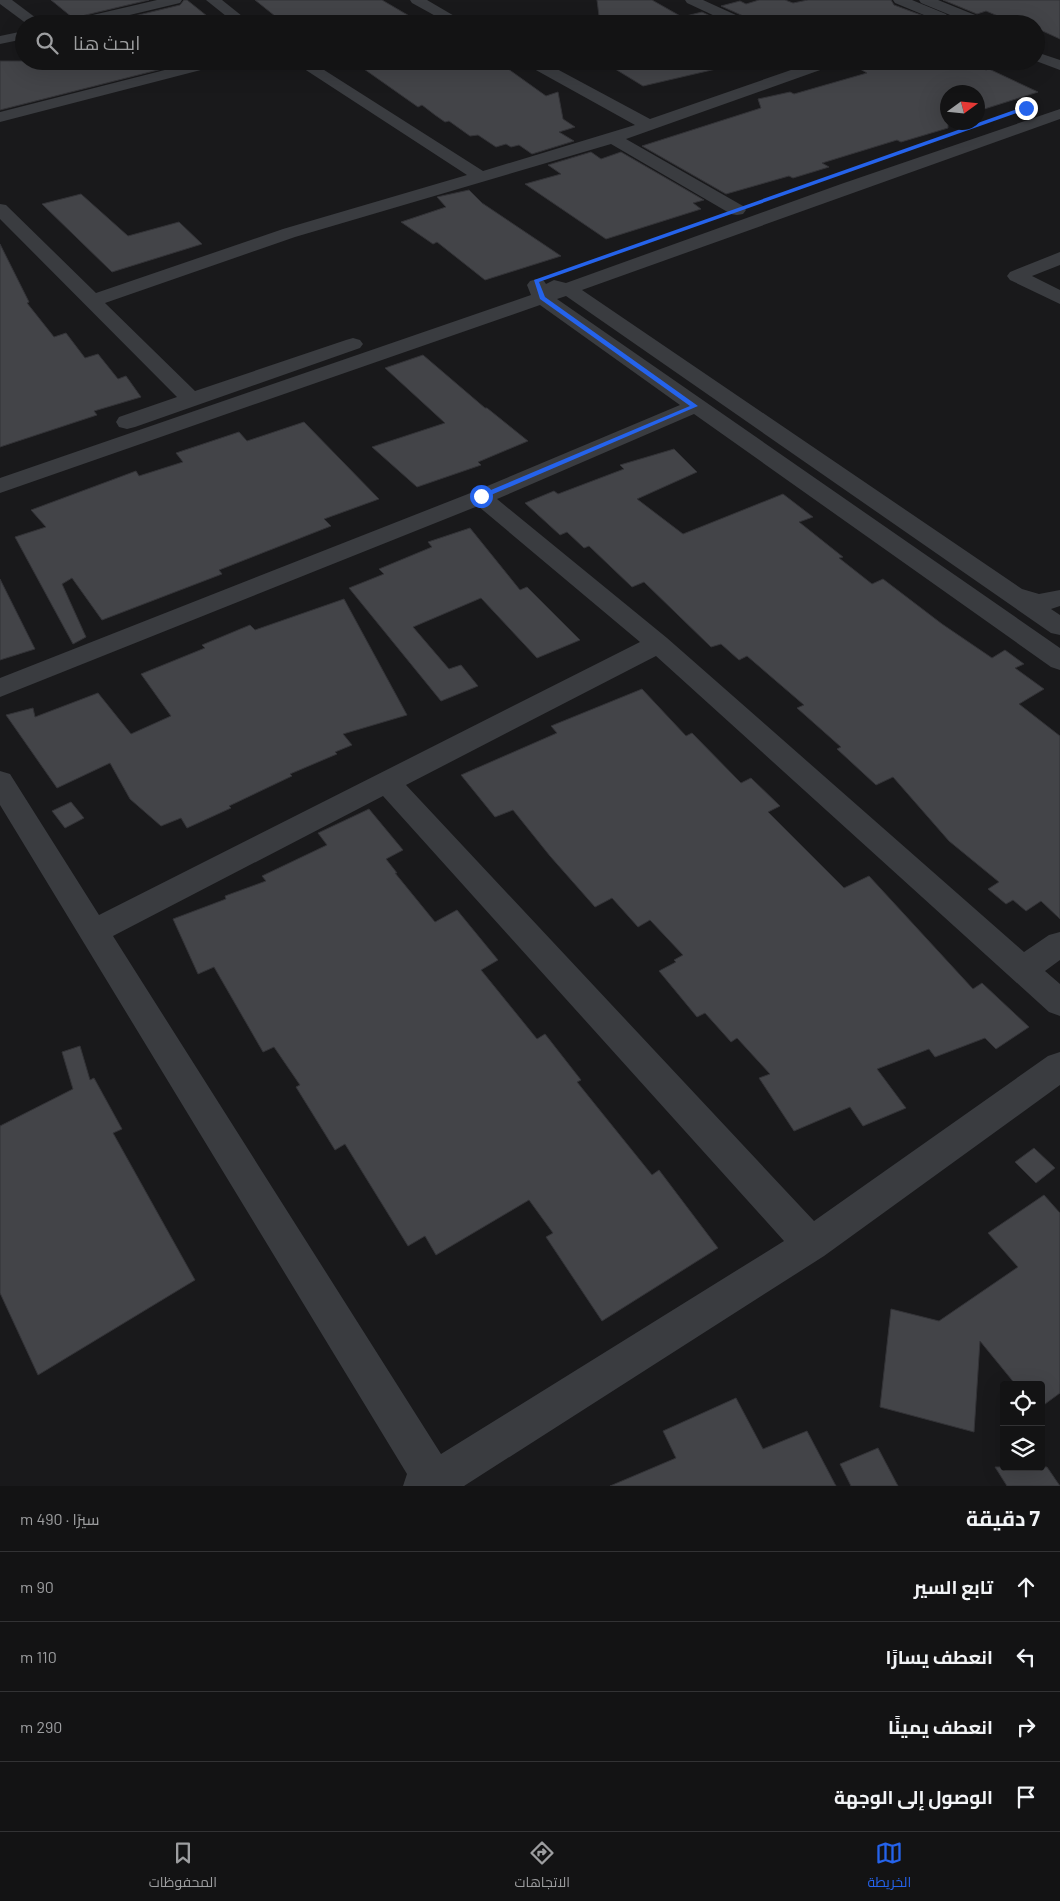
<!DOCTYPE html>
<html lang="ar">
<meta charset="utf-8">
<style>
body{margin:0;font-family:Barlow,Cairo,sans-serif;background:#202022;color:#f1f3f6;direction:rtl}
.controls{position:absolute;right:15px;bottom:15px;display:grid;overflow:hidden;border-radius:5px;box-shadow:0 5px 20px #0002}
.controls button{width:45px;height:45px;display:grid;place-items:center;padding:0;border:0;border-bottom:1px solid #323234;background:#131314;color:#f1f3f6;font:25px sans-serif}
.compass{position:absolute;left:940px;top:85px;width:45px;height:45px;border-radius:50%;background:#131314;box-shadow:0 5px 20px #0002;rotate:75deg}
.stop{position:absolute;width:15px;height:15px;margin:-11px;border:4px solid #2563eb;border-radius:50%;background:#fff}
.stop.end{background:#2563eb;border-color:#fff;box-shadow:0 1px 5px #0008}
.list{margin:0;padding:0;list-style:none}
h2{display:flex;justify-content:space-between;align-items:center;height:65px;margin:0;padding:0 20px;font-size:21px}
h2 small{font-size:16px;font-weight:400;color:#9d9ea0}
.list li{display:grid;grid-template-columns:32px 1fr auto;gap:15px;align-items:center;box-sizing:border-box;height:70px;padding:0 20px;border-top:1px solid #323234}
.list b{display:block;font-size:19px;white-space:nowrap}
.list em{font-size:16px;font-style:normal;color:#9d9ea0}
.icon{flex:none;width:28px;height:28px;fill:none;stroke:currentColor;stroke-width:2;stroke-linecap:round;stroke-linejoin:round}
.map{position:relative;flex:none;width:1060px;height:1486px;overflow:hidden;direction:ltr}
.search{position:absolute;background:#131314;box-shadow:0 5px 20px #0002;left:15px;right:15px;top:15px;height:55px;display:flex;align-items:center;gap:12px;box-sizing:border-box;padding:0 18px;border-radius:28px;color:#9d9ea0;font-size:19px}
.sheet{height:345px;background:#131314}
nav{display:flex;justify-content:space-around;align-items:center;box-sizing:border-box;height:70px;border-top:1px solid #323234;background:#131314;font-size:14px;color:#9d9ea0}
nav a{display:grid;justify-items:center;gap:2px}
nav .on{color:#2563eb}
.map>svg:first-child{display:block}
.building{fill:#434448;stroke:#333337}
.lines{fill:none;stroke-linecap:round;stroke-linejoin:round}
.minor{fill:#3a3c40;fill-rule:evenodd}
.route{fill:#2563eb}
</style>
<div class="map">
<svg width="1060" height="1486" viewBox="0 0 1060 1486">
<rect width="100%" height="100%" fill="#19191b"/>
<!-- building -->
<g class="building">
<polygon points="51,0 149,0 73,18"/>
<polygon points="184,0 187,0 217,24 101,24 180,5"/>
<polygon points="255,0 382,0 423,24 285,24"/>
<polygon points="597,0 652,0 682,17 702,12 727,24 600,24"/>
<polygon points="759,0 785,0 793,3 808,0 891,0 894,5 940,22 932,24 753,24 750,19 721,6 740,1 746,4"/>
<polygon points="943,0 1060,0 1060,39 1036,28 1036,24 1017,24 986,11 977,14"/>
<polygon points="0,61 161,61 162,69 0,110"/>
<polygon points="371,61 497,61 546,96 558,92 563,119 575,127 559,132 574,141 532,154 519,145 511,147 506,144 496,147 478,135 470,136 449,121 445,122 435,115 422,105 418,107 364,69 379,66"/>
<polygon points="602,61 715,61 716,69 643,86"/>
<polygon points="846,61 968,61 986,70 989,69 1038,92 978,111 978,92 948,92 948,128 901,142 897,140 822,163 829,167 793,178 789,176 726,194 642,146 761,108 758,99 790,92 794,94 867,73"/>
<polygon points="591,152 601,159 621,152 704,200 693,203 701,209 606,239 525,184 561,174 548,165"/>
<polygon points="469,190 482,203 561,256 485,280 437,242 433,244 401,222 446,207 437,197"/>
<polygon points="81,194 128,236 179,222 202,244 112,272 42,204"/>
<polygon points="0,244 29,302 27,303 54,337 66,333 85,358 98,354 118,379 126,376 141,397 94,411 97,415 0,447"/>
<polygon points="423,355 485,408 487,408 528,441 478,462 481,465 417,487 372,447 445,423 385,368"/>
<polygon points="304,422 379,499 324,519 331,526 219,570 222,574 102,620 72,578 62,584 86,637 73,644 15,537 46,527 31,510 136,471 139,476 183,462 176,453 239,432 247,441"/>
<polygon points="674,449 697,472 637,499 683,534 783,494 813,517 799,522 843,557 839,558 872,584 883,579 942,624 992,658 1005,650 1024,664 1015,668 1044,689 1019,704 1060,736 1060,919 1041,901 1026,911 1013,900 1006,904 988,889 999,882 949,841 893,777 876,785 837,749 841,747 797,708 804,705 747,656 739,660 721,644 711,647 644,582 632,587 589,546 584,548 567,532 560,535 525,503 554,491 558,494 624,469 620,465"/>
<polygon points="470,528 520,590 527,587 580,640 537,658 481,598 413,627 449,669 461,665 478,686 441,701 349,588 384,574 379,569 432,547 428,542"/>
<polygon points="0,579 35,649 0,660"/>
<polygon points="344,599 407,715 343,734 352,745 335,752 337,754 290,774 292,776 229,806 231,808 187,828 181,818 161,826 130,799 110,763 57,788 6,715 33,708 35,717 98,693 131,734 171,716 141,674 205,648 202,645 250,625 255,630"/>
<polygon points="642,689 686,736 692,733 741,783 751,778 780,806 768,812 844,888 869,876 973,989 982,983 1029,1027 996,1049 985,1038 935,1057 929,1049 877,1069 906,1108 863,1126 850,1107 794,1131 759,1078 770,1074 737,1038 731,1042 705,1013 697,1017 659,971 676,962 674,960 683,955 650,920 638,927 612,898 595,907 550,856 513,810 495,817 461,775 557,733 551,726"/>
<polygon points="71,802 84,818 65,828 52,811"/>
<polygon points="369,809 403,850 386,859 397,873 395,873 435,922 457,910 498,960 481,970 537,1039 545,1034 581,1080 577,1082 652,1175 659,1170 718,1248 602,1321 546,1237 553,1233 529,1200 436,1255 425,1236 408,1246 345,1144 335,1150 296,1087 300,1085 274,1047 263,1052 214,967 198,974 173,919 226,899 225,896 266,881 262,876 327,845 318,833"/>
<polygon points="80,1046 90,1080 94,1078 122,1129 113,1133 195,1280 38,1375 0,1293 0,1126 73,1089 62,1052"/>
<polygon points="1034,1148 1055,1168 1036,1183 1015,1162"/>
<polygon points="1044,1195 1060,1213 1060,1393 1041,1407 1041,1385 1016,1385 980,1341 974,1432 880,1407 891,1309 939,1321 1018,1267 988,1233"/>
<polygon points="736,1398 763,1449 807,1431 836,1486 610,1486 676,1458 663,1431"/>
<polygon points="878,1448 898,1486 851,1486 840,1464"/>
<polygon points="995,1467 1047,1467 1060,1486 1007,1486"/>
</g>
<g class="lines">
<!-- minor -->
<g class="minor">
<polygon points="0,0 12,0 44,24 27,24 0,4"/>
<polygon points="157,0 182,0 180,3 92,24 65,24 67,21"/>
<polygon points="206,0 222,0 252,24 236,24"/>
<polygon points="410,0 427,0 468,24 450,24 412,3"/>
<polygon points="685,0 703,0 749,21 751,24 732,24 687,3"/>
<polygon points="893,0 912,0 946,14 948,17 946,20 936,20 895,3"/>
<polygon points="919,0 938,0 990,21 992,24 972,24 921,3"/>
<polygon points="24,31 24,39 0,44 0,36"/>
<polygon points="1036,52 1060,60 1060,70 1036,61"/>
<polygon points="200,61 226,61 224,64 0,122 0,112"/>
<polygon points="292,61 310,61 483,171 635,125 525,64 523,61 542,61 650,119 817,61 839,61 837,64 626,139 743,206 746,210 743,214 737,215 731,214 611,144 295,237 105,303 195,391 346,340 353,338 360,340 363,344 360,348 135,427 127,429 119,427 116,422 119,417 177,397 0,219 0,204 6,205 96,293 283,229 467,175"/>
<path d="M1060 109V119L582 290 1022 589 1039 594 1060 590V606L1051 609 1060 615V635L1051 633 566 296 557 299 1060 648V670L1051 667 694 414 497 499 667 638 1024 952 1049 935 1060 932V960L1045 971 1060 984V1016L1049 1012 656 656 406 785 814 1221 1048 1056 1060 1052V1085L824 1256 464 1486H403L407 1474 0 805V771L10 774 99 915 640 642 478 506 0 697V678L473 492 680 405 540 305 0 493V478L531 295 527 285 530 281 537 279 544 281 546 284 554 280 566 283 841 184ZM383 796 784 1241 441 1454 113 936Z"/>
<polygon points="1060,252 1060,265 1032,276 1060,290 1060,304 1010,280 1007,276 1010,272"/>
</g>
</g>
<!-- route -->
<polygon class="route" points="1026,106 1028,109 539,282 545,297 698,406 484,498 479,498 479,495 690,406 540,299 534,280"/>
</svg>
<div class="controls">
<button><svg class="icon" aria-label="locate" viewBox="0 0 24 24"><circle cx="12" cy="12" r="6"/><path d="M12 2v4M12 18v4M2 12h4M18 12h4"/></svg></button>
<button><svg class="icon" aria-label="layers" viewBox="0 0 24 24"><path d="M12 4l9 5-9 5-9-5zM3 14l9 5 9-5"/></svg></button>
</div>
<svg class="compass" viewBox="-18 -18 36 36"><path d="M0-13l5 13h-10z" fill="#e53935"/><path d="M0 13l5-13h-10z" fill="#9d9ea0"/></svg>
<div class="stop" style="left:481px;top:496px"></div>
<div class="stop end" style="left:1026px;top:108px"></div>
<div class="search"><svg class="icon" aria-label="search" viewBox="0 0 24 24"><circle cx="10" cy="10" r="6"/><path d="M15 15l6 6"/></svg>ابحث هنا</div>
</div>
<section class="sheet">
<h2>7 دقيقة<small>سيرًا · 490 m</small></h2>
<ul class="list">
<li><svg class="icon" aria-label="ahead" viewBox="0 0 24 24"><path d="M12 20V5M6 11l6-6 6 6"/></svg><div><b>تابع السير</b></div><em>90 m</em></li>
<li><svg class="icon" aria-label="left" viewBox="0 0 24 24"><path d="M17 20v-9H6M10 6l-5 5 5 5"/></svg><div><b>انعطف يسارًا</b></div><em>110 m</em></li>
<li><svg class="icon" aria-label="right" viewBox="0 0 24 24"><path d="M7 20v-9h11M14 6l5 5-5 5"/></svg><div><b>انعطف يمينًا</b></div><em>290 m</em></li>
<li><svg class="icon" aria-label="arrive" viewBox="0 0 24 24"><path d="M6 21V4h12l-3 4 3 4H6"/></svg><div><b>الوصول إلى الوجهة</b></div></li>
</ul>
</section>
<nav>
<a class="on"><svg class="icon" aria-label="map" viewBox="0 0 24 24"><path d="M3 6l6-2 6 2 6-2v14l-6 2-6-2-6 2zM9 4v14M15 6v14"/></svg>الخريطة</a>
<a><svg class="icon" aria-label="directions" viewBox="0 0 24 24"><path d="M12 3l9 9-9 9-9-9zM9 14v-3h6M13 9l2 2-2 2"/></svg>الاتجاهات</a>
<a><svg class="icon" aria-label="saved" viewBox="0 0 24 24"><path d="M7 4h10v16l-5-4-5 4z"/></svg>المحفوظات</a>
</nav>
